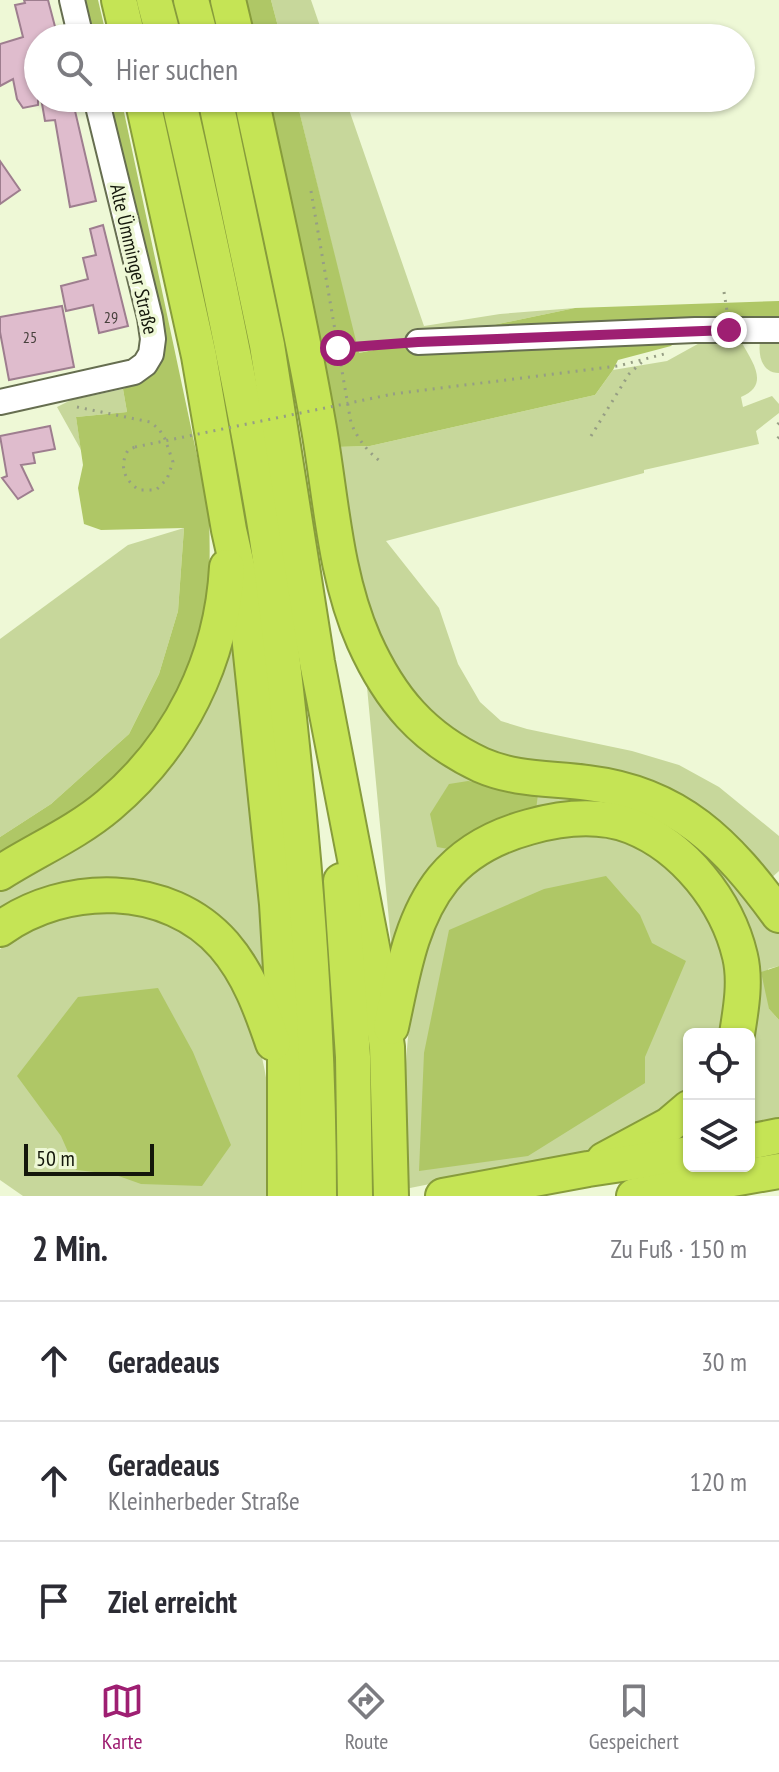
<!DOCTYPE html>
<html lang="de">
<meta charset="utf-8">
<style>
body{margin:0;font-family:"PT Sans Narrow",sans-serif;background:#f7f7f7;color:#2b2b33}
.controls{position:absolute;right:24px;bottom:24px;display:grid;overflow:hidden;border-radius:12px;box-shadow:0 2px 6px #0004}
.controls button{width:72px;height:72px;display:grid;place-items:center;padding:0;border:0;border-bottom:2px solid #e1e1e2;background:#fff;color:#2b2b33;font:40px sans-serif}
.scale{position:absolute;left:24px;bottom:20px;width:130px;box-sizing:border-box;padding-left:8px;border:4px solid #14170b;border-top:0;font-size:22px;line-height:28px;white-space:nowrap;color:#14170b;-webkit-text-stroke:6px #eef8d6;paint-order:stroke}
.stop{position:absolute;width:24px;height:24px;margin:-18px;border:6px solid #9e1f72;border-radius:50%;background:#fff}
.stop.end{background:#9e1f72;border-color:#fff;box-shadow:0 2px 8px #0008}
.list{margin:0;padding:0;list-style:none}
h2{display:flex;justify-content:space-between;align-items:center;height:104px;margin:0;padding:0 32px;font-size:34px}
h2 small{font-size:26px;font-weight:400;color:#7c7c81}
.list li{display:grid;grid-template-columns:52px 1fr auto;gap:24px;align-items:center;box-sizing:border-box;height:120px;padding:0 32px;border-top:2px solid #e1e1e2}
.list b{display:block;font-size:30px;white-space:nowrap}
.list p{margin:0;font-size:26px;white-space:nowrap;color:#7c7c81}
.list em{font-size:26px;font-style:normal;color:#7c7c81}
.icon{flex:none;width:44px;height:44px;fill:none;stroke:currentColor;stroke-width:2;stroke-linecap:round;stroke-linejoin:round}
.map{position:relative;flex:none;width:779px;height:1196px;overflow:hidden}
.search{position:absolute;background:#fff;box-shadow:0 2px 6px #0004;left:24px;right:24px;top:24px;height:88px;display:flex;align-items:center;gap:20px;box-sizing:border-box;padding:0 28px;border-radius:44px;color:#7c7c81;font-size:30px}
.sheet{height:464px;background:#fff}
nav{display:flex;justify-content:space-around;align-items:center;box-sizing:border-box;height:112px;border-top:2px solid #e1e1e2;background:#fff;font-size:22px;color:#7c7c81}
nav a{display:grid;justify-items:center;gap:4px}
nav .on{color:#9e1f72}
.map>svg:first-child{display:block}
.green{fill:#c7d79b}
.forest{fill:#afc766}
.building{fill:#dfbccd;stroke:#9e7e8f;stroke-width:2}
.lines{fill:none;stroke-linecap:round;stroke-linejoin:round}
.minor-casing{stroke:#666e50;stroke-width:28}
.highway-casing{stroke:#879c3b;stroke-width:38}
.path{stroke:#969e84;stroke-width:3;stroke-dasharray:2 6;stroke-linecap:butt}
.minor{stroke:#fff;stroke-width:24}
.highway{stroke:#c5e455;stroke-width:34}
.path-bridge{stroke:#969e84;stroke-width:3;stroke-dasharray:2 6;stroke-linecap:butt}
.route{stroke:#9e1f72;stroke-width:10}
.labels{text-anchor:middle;stroke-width:7;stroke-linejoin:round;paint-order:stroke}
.number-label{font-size:16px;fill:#47403c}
.street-label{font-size:20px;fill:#14170b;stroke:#eef8d6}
</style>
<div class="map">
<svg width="779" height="1196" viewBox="0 0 779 1196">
<rect width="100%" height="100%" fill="#eef8d6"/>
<!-- green -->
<g class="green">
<polygon points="271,0 311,0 324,38 281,38"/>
<polygon points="296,98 345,98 424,326 500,314 575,308 358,353"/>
<path d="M705 340 742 343C753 363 770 385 741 397L743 407 772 396 779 404V413L756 431 759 444 644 470V473L386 541 439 608 458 664 480 702 501 721 527 729 632 751 679 765 719 787 779 836V871L768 881 744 851 456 739 395 678 360 592 336 447 370 446 595 395 613 370 667 361Z"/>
<path d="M779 340V373C762 373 758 356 760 341Z"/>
<polygon points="123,389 127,412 76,417 81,450 57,407 71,400"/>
<polygon points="184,528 178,611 159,674 129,734 51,804 0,837 0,639 128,545"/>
<polygon points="233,626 269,996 165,898 0,920 0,880"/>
<polygon points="365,666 407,727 605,796 688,830 779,930 779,966 768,969 769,1009 779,1020 779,1124 749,1129 749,1014 678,844 506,822 393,963"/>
<path d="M575 835C596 837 616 838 636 847 705 875 742 965 720 1034H689V1085L662 1113 610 1145 574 1155 405 1189C405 1088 392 901 505 852 528 842 551 838 575 835Z"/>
<path d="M91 909C109 911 129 911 146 916 231 939 264 1031 270 1110 272 1138 270 1167 270 1196H23L0 1180V949L38 923Z"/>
</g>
<!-- forest -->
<g class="forest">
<polygon points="81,0 98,0 107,38 90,38"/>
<polygon points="239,0 271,0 281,38 247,38"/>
<path d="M105 98H121L209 512C210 550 211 590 203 628 193 678 152 750 114 784 81 814 38 833 0 855V837L51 804 129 734 159 674 178 611 184 528 101 530 84 524 78 488 83 465 76 417 127 412 123 389 140 382 154 370Z"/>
<polygon points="262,98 296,98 359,353 575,308 779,301 779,320 675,342 671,346 618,360 613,370 595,395 370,446 336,447"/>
<polygon points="468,781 538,794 536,810 454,850 437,847 430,814 449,784"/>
<polygon points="606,876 640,915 652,943 686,961 645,1057 645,1083 528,1156 419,1171 424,1053 449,930 544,889"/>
<polygon points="779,966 779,1020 769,1009 761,972"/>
<polygon points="158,988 193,1052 231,1145 202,1186 141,1184 113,1174 76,1170 61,1136 17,1076 78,997"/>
</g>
<!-- building -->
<g class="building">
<polygon points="24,0 48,0 58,38 38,38 38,105 23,108 17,99 13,79 0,86 0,44 23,37 15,5 25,3"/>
<polygon points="41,98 72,98 96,201 70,207 55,120 45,121"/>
<polygon points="0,161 20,190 0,204"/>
<polygon points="103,225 128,326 99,333 93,305 66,311 61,286 88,279 83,258 96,255 90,229"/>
<polygon points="62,306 74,367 9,380 0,332 0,317"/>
<polygon points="50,426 55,449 33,453 35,463 21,465 33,490 18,499 2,478 7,476 0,436"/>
</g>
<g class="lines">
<defs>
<g id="minor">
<polyline points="72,0 81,38"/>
<polyline points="418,342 695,330 779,330"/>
<polyline points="0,402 134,372 145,364 151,354 153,339 150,318 96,98"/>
</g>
<g id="highway">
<polyline points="119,0 128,38"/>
<polyline points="154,0 164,38"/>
<polyline points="191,0 201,38"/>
<polyline points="228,0 237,38"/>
<polyline points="142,98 199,356 229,530 246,606 277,904 285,1035 285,1196"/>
<path d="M178 98C211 242 242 386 266 532 278 609 286 688 294 766 309 909 319 1052 319 1196"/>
<polyline points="215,98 267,345 317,662 373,952 387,1047 391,1196"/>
<path d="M251 98C274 206 299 314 318 423 331 495 334 573 364 641 390 699 423 738 481 765 515 780 551 778 588 783 679 794 727 844 779 915"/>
<path d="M0 873C36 850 76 833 109 805 180 745 222 660 227 567"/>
<polyline points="341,881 353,1057 355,1196"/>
<path d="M0 929C65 882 168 881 224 945 249 974 261 1008 273 1043"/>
<path d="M391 1027C402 977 410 920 443 879 465 852 496 836 529 827 561 818 599 814 631 826 684 847 727 901 740 956 746 981 741 1009 737 1034"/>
<polyline points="749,1142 779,1136"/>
<polyline points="604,1160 669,1125 689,1108"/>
<polyline points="443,1196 588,1169 689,1154"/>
<polyline points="634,1196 779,1171"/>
</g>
</defs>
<!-- minor casing -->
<use href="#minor" class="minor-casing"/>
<!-- highway casing -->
<use href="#highway" class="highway-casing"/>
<!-- path -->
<g class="path">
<path d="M311 191 351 423C358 439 366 450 380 461"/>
<polyline points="724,292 727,311"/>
<polyline points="338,348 399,343"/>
<polyline points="393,394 618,366 668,353"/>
<path d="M77 407 150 422 159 429 165 439 173 462 167 479 156 490H139C124 480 119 466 128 450L135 447"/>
<polyline points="779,423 777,425 779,428"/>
<polyline points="591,436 629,374 643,361"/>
<polyline points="779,437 777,439 779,442"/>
</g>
<!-- minor -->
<use href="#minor" class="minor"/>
<!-- highway -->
<use href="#highway" class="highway"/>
<!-- path-bridge -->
<polyline class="path-bridge" points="135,447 393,394"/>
</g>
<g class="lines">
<!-- route -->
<polyline class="route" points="338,348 418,342 729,330"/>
</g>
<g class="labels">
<!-- number labels -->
<g class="number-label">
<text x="111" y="323">29</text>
<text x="30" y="343">25</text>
</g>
<!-- street labels -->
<g class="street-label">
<text transform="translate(134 259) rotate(77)" y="7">Alte Ümminger Straße</text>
</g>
</g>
</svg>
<div class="controls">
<button><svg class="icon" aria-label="locate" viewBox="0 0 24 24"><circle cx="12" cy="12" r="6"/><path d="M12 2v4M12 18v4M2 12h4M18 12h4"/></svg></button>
<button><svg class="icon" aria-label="layers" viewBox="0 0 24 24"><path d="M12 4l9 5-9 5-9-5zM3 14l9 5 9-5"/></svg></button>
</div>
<div class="scale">50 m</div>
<div class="stop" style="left:338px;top:348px"></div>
<div class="stop end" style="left:729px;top:330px"></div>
<div class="search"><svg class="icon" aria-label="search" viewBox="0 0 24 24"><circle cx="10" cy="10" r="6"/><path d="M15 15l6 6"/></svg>Hier suchen</div>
</div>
<section class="sheet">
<h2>2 Min.<small>Zu Fuß · 150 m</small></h2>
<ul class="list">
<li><svg class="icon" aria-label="ahead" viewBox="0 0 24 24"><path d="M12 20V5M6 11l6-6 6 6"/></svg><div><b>Geradeaus</b></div><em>30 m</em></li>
<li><svg class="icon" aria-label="ahead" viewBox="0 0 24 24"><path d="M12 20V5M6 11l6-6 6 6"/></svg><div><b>Geradeaus</b><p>Kleinherbeder Straße</p></div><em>120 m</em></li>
<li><svg class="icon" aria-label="arrive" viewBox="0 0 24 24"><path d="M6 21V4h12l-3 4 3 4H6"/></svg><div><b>Ziel erreicht</b></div></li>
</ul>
</section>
<nav>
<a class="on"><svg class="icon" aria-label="map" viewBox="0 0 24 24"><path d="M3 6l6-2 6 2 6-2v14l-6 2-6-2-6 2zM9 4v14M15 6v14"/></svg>Karte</a>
<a><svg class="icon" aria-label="directions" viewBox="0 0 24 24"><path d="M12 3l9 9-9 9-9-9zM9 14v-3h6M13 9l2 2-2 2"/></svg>Route</a>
<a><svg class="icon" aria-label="saved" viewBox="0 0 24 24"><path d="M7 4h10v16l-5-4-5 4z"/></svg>Gespeichert</a>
</nav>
